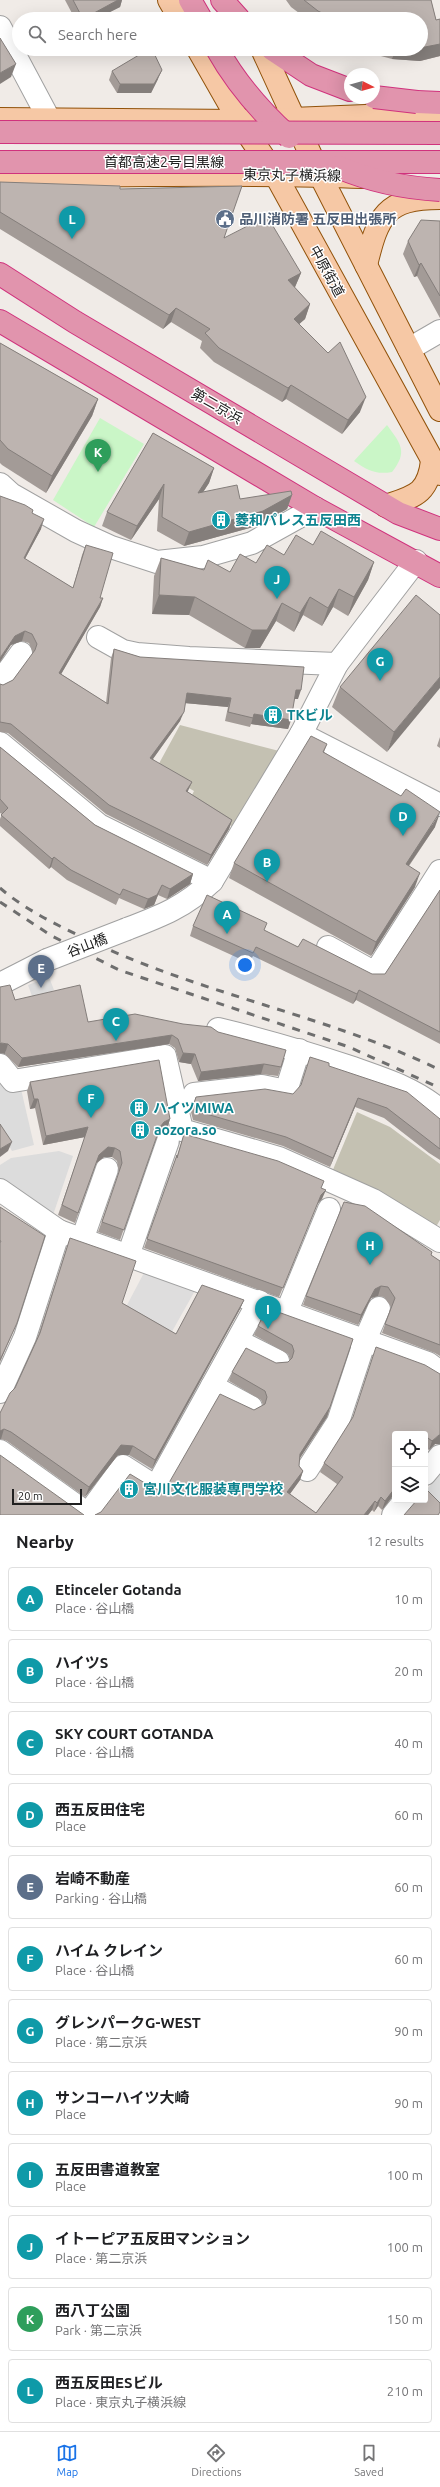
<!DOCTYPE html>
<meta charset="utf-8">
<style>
body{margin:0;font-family:Ubuntu,"Noto Sans JP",sans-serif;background:#f2f2f2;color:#202124}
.controls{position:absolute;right:12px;bottom:12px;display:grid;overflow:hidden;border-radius:4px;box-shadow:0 4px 16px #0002}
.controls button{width:36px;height:36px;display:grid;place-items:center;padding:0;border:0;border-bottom:1px solid #e0e0e0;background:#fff;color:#202124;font:20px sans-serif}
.compass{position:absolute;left:344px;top:68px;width:36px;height:36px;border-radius:50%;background:#fff;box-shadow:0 4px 16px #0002;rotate:96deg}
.scale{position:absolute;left:12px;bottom:10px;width:70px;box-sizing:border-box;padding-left:4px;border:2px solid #202020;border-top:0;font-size:11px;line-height:14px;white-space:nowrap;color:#202020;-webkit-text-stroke:3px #fff;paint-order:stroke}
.you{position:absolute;left:245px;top:965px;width:14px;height:14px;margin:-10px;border:3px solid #fff;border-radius:50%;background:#1a73e8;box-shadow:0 0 0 6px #1a73e833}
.badge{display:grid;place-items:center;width:26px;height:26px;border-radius:50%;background:#1a73e8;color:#fff;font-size:13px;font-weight:700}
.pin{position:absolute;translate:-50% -33px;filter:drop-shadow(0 1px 2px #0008)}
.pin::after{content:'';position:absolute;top:21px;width:14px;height:12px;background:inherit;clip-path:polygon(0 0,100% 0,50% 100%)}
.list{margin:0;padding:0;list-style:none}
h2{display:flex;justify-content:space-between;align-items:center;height:52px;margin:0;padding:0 16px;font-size:17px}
h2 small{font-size:13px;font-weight:400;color:#757577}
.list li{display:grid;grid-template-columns:26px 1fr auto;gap:12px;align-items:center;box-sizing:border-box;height:64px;margin:0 8px 8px;padding:0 8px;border:1px solid #e0e0e0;border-radius:4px}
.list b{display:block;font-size:15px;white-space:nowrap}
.list p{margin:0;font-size:13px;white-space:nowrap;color:#757577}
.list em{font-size:13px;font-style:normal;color:#757577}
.icon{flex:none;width:22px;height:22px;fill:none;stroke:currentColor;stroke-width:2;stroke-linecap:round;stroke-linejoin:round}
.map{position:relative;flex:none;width:440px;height:1515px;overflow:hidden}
.search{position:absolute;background:#fff;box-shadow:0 4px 16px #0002;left:12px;right:12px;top:12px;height:44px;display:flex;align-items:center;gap:10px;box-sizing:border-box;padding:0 14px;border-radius:22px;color:#757577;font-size:15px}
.sheet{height:916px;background:#fff}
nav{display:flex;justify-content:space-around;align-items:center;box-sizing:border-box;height:56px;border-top:1px solid #e0e0e0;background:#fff;font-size:11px;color:#757577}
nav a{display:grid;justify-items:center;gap:2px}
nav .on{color:#1a73e8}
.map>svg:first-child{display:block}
.residential{fill:#dedddd}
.construction{fill:#c4c1b2}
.park{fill:#caf6c7}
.parking{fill:#dcdcdc}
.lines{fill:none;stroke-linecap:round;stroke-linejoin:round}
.minor-casing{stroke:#a1a1a1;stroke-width:24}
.major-casing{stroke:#91520a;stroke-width:24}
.highway-casing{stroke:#d0327d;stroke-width:24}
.minor{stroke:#fff;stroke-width:22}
.major{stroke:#f6c8a5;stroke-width:22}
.highway{stroke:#e194ad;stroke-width:22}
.rail{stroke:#6e6e6e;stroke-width:3;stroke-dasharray:8 8;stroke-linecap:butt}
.minor-bridge-casing{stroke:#a1a1a1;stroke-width:24;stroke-linecap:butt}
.highway-bridge-casing{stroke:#d0327d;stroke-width:24;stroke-linecap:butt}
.minor-bridge{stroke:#fff;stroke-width:22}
.highway-bridge{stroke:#e194ad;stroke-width:22}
.wall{fill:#a39b97}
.shaded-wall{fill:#847e7b}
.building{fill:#bdb4b0;stroke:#847e7b}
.labels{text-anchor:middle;stroke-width:3;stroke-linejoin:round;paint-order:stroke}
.street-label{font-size:14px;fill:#202020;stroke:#fff}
.service-label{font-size:14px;font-weight:bold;fill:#4e5e75;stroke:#fff;text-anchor:start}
.culture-label{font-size:14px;font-weight:bold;fill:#0d838f;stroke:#fff;text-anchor:start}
</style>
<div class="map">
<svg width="440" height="1515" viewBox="0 0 440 1515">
<rect width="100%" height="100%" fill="#f0ebe7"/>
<!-- residential -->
<polygon class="residential" points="146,1269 197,1287 156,1360 203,1386 156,1474 118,1466 60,1432"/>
<!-- construction -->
<g class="construction">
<polygon points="180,725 283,752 240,831 189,801 194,791 156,769"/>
<polygon points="357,1112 390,1127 440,1164 440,1220 434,1230 332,1172"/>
</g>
<!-- park -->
<g class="park">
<polygon points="100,418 144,444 94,527 53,500"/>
<path d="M387 425C401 444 408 452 392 472 376 475 367 470 354 461Z"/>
</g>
<!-- parking -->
<g class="parking">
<polygon points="49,977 54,990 33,999 28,985"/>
<polygon points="0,1078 21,1089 34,1145 12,1151 0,1130"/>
<polygon points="59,1151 73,1156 52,1218 0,1182 0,1165 11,1158"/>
<polygon points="440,1475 440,1512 425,1491"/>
</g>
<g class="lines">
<defs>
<g id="minor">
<polyline points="0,27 49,119"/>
<polyline points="409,349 440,331"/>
<polyline points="0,484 11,494 76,531 111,547 157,562 203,557 252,543 315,508"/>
<polyline points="98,637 123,651 137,654 189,658 337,664"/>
<polyline points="0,682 21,653"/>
<polyline points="301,734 440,805"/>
<polyline points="0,743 99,825 212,881"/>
<path d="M127 929C161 916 185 907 212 881L301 734 337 664 416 561"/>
<polyline points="328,947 375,973 440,871"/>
<polyline points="0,984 47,960"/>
<path d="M218 1029C264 1040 308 1053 353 1068 384 1079 414 1088 440 1110"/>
<polyline points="0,1065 13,1081 165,1056 182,1130 279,1158 373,1200 440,1241"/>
<polyline points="194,1094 262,1086 286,1091 299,1050"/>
<polyline points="0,1190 59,1231 428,1363 440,1372"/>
<polyline points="82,1240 107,1169"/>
<polyline points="128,1256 168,1141"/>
<polyline points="287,1311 329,1209"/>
<polyline points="238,1341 278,1361"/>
<polyline points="212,1386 251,1407"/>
<polyline points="0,1392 25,1337 59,1231"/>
<polyline points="0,1451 88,1514 123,1466 156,1487 259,1301"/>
<polyline points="307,1470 338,1422 365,1340 379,1308"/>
<polyline points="425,1474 440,1456"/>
<polyline points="393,1515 405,1500"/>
</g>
<g id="major">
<polyline points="169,0 180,19"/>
<polyline points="198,49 239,121 275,174 440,474"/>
<polyline points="262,49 320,175 440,410"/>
<polyline points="0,119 239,121 440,113"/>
<path d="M0 175C121 177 242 172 363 177"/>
<path d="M366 265C378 216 385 198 440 198"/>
<path d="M386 506C415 496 428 494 432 461"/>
</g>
<g id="highway">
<polyline points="190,0 201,19"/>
<polyline points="222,0 239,19"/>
<polyline points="272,49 311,75 350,90"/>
<polyline points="417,102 440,103"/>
<polyline points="0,274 75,322 398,513 440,529"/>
<polyline points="0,321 315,508 440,576"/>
</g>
</defs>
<!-- minor casing -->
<use href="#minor" class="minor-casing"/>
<!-- major casing -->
<use href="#major" class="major-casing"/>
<!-- highway casing -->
<use href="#highway" class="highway-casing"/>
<!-- minor -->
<use href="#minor" class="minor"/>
<!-- major -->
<use href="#major" class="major"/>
<!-- highway -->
<use href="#highway" class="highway"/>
<!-- rail -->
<g class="rail">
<path d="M0 888C24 909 57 925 86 939 199 994 327 1015 440 1070"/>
<polyline points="0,902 52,936 119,970 349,1047 440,1088"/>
</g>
<defs>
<polyline id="minor-bridge" points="47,960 127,929"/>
<g id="highway-bridge">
<path d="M217 49C236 83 260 111 289 137"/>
<polyline points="374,97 417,102"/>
<polyline points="0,132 440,133"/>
<polyline points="0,162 440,162"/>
<path d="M338 167C371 181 404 188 440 190"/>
</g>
</defs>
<!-- minor-bridge casing -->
<use href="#minor-bridge" class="minor-bridge-casing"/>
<!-- highway-bridge casing -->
<use href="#highway-bridge" class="highway-bridge-casing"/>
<!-- minor-bridge -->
<use href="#minor-bridge" class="minor-bridge"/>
<!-- highway-bridge -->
<use href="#highway-bridge" class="highway-bridge"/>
</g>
<!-- wall -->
<g class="wall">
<polygon points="65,0 122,0 120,7 96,19 75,19"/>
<polygon points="286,0 431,0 436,20 440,19 440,56 420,61 392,59 366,52 361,49 421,49 421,19 307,19 291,7"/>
<polygon points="112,71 158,79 151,93 117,93 109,80"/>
<polygon points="0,182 120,189 301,273 295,287 295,288 310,304 305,319 299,324 360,412 342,434 286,399 282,402 214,362 200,348 202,341 171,322 163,329 0,229"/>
<polygon points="440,221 440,318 417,276 414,277 403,254 408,241"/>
<polygon points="0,343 98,399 92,416 46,493 2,465 0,463"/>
<polygon points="153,433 214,468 209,483 203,492 240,499 292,495 287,509 257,526 184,546 157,531 159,499 131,540 102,526 107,512"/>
<polygon points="32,513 41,529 25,559 73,588 82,555 86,545 100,598 103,598 100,607 61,674 106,703 111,658 114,649 140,657 298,699 294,699 291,720 288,729 251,724 250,727 225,721 228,707 185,703 180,721 153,759 188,792 232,820 229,829 207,865 106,814 8,733 0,732 0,684 3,685 13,680 33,653 29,643 22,641 11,645"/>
<polygon points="313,545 374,562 368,580 348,616 333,607 322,626 303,615 294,632 276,621 260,648 245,648 189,615 152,614 154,576 161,558 204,570 230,572 256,563 284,555"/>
<polygon points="440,615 387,752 332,707 340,687"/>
<polygon points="440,737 440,748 437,746"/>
<polygon points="327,744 324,752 435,827 409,866 415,887 371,956 229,878 234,863"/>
<polygon points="0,747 95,825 193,874 190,884 167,899 158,895 154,905 144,909 119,898 116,905 67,880 51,867 49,869 0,826 0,819 2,814 0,813"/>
<polygon points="440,890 440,1044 356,1000 353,1004 253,956 249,963 190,936 193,926 264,930 298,947 372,974 385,974"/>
<polygon points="15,1000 88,1022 218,1032 281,1067 278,1076 261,1074 198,1081 191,1064 179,1062 175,1048 169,1044 18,1067 5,1054"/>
<polygon points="310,1057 440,1119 440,1160 429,1153 384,1118 355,1107 330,1167 283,1146 193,1120 191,1112 196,1097 293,1094 301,1086"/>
<polygon points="30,1082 170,1119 167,1129 160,1131 156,1136 120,1240 98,1232 119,1173 117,1161 112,1157 104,1157 96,1164 75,1223 58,1215 85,1137 43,1145 35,1108 30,1109 27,1091"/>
<polygon points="184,1134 321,1188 322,1199 317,1204 279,1297 144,1248 177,1155 177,1156"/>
<polygon points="70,1238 122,1303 176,1334 244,1300 240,1309 152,1469 129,1455 118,1455 85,1497 7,1441 1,1439 0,1439 0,1413 15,1388 38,1336"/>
<polygon points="431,1255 440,1261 440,1356 435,1353 382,1333 391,1307 384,1297 378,1296 371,1298 358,1325 303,1305 306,1296"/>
<polygon points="258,1326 353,1339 327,1417 299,1459 299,1466 303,1471 300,1480 290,1494 316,1513 337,1484 320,1472 324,1463 353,1418 373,1356 435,1444 429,1450 425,1447 425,1434 395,1434 395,1493 382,1510 378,1506 374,1512 372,1510 368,1515 95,1515 153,1488 160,1490 166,1488 254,1410 263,1405 261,1400 229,1381 232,1372 276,1363 288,1362 290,1360 288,1354 254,1335"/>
</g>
<!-- shaded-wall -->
<g class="shaded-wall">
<polygon points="118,0 122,0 120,7 96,19 83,19"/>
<polygon points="440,44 440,56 420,61 392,59 396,49 421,49 421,47"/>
<polygon points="16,64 11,77 0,84 0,73"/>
<polygon points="162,70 158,79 151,93 117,93 120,84"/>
<polygon points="421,263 417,276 414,277 419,265"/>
<polygon points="301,273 295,287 282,295 288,280"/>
<polygon points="310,304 305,319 289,333 294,319"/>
<polygon points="176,308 171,322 163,329 169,315"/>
<polygon points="291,385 286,399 282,402 288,388"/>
<polygon points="366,397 360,412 342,434 348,420"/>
<polygon points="98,399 92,416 46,493 52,476"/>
<polygon points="214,468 209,483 193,508 198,493"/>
<polygon points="164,484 159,499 131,540 137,526"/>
<polygon points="292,495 287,509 257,526 184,546 189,532"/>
<polygon points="44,519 41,529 20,568 24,558"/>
<polygon points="374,562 368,580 348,616 354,597"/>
<polygon points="339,589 333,607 322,626 328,608"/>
<polygon points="159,595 195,597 189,615 152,614"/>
<polygon points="310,597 303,615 294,632 300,613"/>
<polygon points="103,598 100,607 56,683 59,673"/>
<polygon points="282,603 276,621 260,648 245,648 252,630"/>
<polygon points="25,631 22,641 11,645 0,662 0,658 15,636"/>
<polygon points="440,677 440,688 387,752 394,732"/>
<polygon points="296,690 301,690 298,699 292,699"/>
<polygon points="187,693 231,698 228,707 184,703"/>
<polygon points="184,712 180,721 147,767 150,758"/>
<polygon points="254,714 291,720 288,729 251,724"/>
<polygon points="192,782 188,791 183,801 186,791"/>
<polygon points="440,813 435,827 400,878 406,864"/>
<polygon points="232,820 229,829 207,865 211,855"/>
<polygon points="54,857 51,867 49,869 52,859"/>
<polygon points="420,873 415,887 371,956 376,942"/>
<polygon points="193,874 190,884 167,899 170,889"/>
<polygon points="162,885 154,905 144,909 148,899"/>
<polygon points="359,990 356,1000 353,1004 357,994"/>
<polygon points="172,1035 169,1044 18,1067 22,1058"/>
<polygon points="1,1043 8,1044 5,1054 0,1053 0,1044"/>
<polygon points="183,1053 195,1054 191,1064 179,1062"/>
<polygon points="264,1064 261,1074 198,1081 201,1072"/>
<polygon points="358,1098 355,1107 330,1167 333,1158"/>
<polygon points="34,1099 38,1099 35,1108 30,1109"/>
<polygon points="170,1119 167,1129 160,1131 156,1137 160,1127 164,1122"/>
<polygon points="88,1127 85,1137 43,1145 46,1136"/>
<polygon points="12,1142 8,1151 0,1157 0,1149"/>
<polygon points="108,1147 115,1148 112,1157 104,1157 95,1164 99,1155"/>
<polygon points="326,1190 322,1199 317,1204 279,1297 321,1195"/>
<polygon points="381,1286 378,1296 371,1298 358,1325 361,1315 375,1289"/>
<polygon points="244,1300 240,1309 152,1469 155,1460"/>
<polygon points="17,1323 13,1332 0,1362 0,1360"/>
<polygon points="330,1407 327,1417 296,1464 300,1454"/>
<polygon points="4,1429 1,1439 0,1439 0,1431"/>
<polygon points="439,1435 440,1435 440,1444 435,1444 429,1450 432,1441"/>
<polygon points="428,1438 425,1447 425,1439"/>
<polygon points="121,1445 133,1446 129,1455 118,1455 85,1497 89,1487"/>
<polygon points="303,1471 300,1480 284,1502 287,1492"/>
<polygon points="395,1488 395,1493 382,1510 385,1501"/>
<polygon points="381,1497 378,1506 374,1512 377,1503"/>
<polygon points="375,1501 372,1510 368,1515 364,1515"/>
</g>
<!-- building -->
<g class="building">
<polygon points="73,0 118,0 83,19"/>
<polygon points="304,0 431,0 436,20 440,19 440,44 425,47 421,47 421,19 334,19 318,11"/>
<polygon points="0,38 16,64 0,73"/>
<polygon points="149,49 152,49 162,70 154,84 120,84 112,71"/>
<polygon points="0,182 120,186 120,189 242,186 224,238 267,216 301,273 288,280 310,304 294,319 328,353 340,342 366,397 348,420 291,385 288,388 219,348 205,333 210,329 176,308 169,315 0,212"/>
<polygon points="421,220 440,221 440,296 421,263 419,265 408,241"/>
<polygon points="0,343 98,399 52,476 8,449 0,440"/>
<polygon points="153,433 214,468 198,493 237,485 240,499 291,491 292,495 263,511 189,532 162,517 164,484 137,526 107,512"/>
<polygon points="0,496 25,505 33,510 32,513 44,519 24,558 73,588 86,545 113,553 100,598 103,598 59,673 108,704 114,649 140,657 304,667 301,690 296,690 291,720 254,714 253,718 228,712 231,698 187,693 184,712 150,758 192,782 186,791 232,820 211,855 109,805 11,724 0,722 0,684 3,685 13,680 35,650 37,644 32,634 25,631 15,636 0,658"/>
<polygon points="321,531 374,562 354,597 339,589 328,608 310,597 300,613 282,603 267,630 252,630 195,597 159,595 161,558 204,570 208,560 230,572 240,554 256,563 267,545 284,555 296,535 313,545"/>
<polygon points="416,595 440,615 440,677 394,732 340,687"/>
<polygon points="311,736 327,744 323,752 401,796 406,789 440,812 406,864 420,873 376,942 234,863"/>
<polygon points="0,747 95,825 193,874 170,889 162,885 157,895 148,899 123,889 120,895 71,870 54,857 52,859 1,815 8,808 0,799"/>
<polygon points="440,890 440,1032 359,990 357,994 256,947 253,953 193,926 207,895 267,923 264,930 298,947 303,939 372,974 385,974"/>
<polygon points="10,985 15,1000 80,985 88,1022 135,1014 183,1024 211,1027 218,1032 286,1050 281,1067 264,1064 201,1072 195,1054 183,1053 178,1039 172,1035 22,1058 8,1044 1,1043 0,1044 0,987"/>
<polygon points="310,1057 329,1063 329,1066 407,1092 440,1119 440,1149 387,1108 358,1098 333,1158 286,1137 196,1111 194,1103 196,1097 265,1089 293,1094 301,1085"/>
<polygon points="159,1060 170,1119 164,1122 160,1127 124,1230 102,1222 122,1163 120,1151 115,1148 108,1147 99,1155 78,1213 62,1205 88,1127 46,1136 38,1099 34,1099 30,1082"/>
<polygon points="0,1124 12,1142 0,1149"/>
<polygon points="184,1134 278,1161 324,1181 321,1188 326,1190 321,1195 283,1288 147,1239 177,1155 177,1158"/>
<polygon points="344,1202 365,1206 432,1252 431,1255 440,1261 440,1345 385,1324 395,1298 388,1287 381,1286 375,1289 361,1315 306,1296"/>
<polygon points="0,1207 45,1236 17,1323 0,1360 0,1243 1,1241 0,1241"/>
<polygon points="70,1238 136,1261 122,1303 176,1334 202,1285 244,1300 155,1460 133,1446 121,1445 89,1487 11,1432 4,1429 0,1431 0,1413 10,1393 15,1388 40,1333"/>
<polygon points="267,1308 353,1339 330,1407 300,1454 299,1466 303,1471 287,1492 316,1513 343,1477 324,1463 353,1417 376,1347 425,1365 440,1374 440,1435 439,1435 432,1441 428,1438 425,1439 425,1434 395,1434 395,1488 385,1501 381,1497 377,1503 375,1501 364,1515 95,1515 101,1512 130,1474 153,1488 160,1490 166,1488 220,1394 254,1410 265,1404 267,1397 265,1391 232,1372 246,1348 276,1363 288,1362 292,1358 294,1351 292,1345 258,1326"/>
<polygon points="0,1455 84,1515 0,1515"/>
<polygon points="425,1488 440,1503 440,1512 438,1515 404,1515 417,1500 425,1500"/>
</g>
<!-- icons -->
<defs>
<symbol id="civic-disc" viewBox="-11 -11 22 22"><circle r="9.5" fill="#5c6f8a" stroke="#fff"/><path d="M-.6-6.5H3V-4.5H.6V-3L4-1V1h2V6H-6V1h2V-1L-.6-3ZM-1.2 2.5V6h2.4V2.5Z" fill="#fff"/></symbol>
<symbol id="building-disc" viewBox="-11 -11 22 22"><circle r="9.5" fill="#0f9aa8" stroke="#fff"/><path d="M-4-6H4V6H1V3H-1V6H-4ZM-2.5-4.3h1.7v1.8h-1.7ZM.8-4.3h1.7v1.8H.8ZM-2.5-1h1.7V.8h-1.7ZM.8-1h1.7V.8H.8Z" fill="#fff"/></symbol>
</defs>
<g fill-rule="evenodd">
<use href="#civic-disc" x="214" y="208" width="22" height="22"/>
<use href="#building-disc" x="210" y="509" width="22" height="22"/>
<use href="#building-disc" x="262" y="704" width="22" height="22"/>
<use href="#building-disc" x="128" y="1097" width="22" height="22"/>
<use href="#building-disc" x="129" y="1119" width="22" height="22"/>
<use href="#building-disc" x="118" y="1478" width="22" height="22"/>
</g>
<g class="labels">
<!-- street labels -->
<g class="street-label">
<text x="164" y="167">首都高速2号目黒線</text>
<text transform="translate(292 175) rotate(1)" y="5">東京丸子横浜線</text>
<text transform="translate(327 271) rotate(61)" y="5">中原街道</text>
<text transform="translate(217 406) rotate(30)" y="5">第二京浜</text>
<text transform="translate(87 945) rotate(-21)" y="5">谷山橋</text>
</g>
<!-- service labels -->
<g class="service-label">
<text x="239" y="224">品川消防署 五反田出張所</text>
</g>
<!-- culture labels -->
<g class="culture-label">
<text x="235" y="525">菱和パレス五反田西</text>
<text x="287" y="720">TKビル</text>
<text x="153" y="1113">ハイツMIWA</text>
<text x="154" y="1135">aozora.so</text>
<text x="143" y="1494">宮川文化服装専門学校</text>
</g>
</g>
</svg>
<div class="controls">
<button><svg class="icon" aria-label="locate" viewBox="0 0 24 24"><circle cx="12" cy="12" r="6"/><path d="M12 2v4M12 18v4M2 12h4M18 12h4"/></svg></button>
<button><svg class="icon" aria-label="layers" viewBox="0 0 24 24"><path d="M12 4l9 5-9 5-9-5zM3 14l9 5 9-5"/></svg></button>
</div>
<svg class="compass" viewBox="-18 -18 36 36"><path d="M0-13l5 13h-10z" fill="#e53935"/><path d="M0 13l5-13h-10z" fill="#757577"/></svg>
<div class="scale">20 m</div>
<div class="you"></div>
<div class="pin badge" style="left:227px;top:934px;background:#0f9aa8">A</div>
<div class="pin badge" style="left:267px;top:882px;background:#0f9aa8">B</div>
<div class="pin badge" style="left:116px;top:1041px;background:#0f9aa8">C</div>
<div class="pin badge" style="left:403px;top:836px;background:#0f9aa8">D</div>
<div class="pin badge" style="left:41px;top:988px;background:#5c6f8a">E</div>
<div class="pin badge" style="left:91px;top:1118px;background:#0f9aa8">F</div>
<div class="pin badge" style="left:380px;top:681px;background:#0f9aa8">G</div>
<div class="pin badge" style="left:370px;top:1265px;background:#0f9aa8">H</div>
<div class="pin badge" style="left:268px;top:1329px;background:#0f9aa8">I</div>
<div class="pin badge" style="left:277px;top:599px;background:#0f9aa8">J</div>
<div class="pin badge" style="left:98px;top:472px;background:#2e9e5b">K</div>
<div class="pin badge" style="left:72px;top:239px;background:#0f9aa8">L</div>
<div class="search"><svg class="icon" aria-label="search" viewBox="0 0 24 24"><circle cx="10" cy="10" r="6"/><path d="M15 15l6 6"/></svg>Search here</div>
</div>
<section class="sheet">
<h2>Nearby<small>12 results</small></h2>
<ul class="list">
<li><span class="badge" style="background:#0f9aa8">A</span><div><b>Etinceler Gotanda</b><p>Place · 谷山橋</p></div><em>10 m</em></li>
<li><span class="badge" style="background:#0f9aa8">B</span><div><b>ハイツS</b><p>Place · 谷山橋</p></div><em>20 m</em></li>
<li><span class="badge" style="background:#0f9aa8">C</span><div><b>SKY COURT GOTANDA</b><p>Place · 谷山橋</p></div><em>40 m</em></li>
<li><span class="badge" style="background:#0f9aa8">D</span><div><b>西五反田住宅</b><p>Place</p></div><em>60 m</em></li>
<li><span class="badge" style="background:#5c6f8a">E</span><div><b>岩崎不動産</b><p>Parking · 谷山橋</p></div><em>60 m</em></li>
<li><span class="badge" style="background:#0f9aa8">F</span><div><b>ハイム クレイン</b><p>Place · 谷山橋</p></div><em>60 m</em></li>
<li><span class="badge" style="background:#0f9aa8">G</span><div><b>グレンパークG-WEST</b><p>Place · 第二京浜</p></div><em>90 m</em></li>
<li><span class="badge" style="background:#0f9aa8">H</span><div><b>サンコーハイツ大崎</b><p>Place</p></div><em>90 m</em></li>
<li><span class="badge" style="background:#0f9aa8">I</span><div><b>五反田書道教室</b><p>Place</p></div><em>100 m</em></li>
<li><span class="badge" style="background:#0f9aa8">J</span><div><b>イトーピア五反田マンション</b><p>Place · 第二京浜</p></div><em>100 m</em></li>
<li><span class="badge" style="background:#2e9e5b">K</span><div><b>西八丁公園</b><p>Park · 第二京浜</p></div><em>150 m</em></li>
<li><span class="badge" style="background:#0f9aa8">L</span><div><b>西五反田ESビル</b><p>Place · 東京丸子横浜線</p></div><em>210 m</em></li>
</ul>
</section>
<nav>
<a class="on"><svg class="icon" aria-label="map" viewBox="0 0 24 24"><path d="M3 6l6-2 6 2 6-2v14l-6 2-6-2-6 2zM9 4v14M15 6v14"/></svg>Map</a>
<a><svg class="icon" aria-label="directions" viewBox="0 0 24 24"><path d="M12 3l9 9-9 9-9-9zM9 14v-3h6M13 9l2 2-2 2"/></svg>Directions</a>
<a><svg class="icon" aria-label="saved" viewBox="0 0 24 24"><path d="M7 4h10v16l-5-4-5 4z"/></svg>Saved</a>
</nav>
